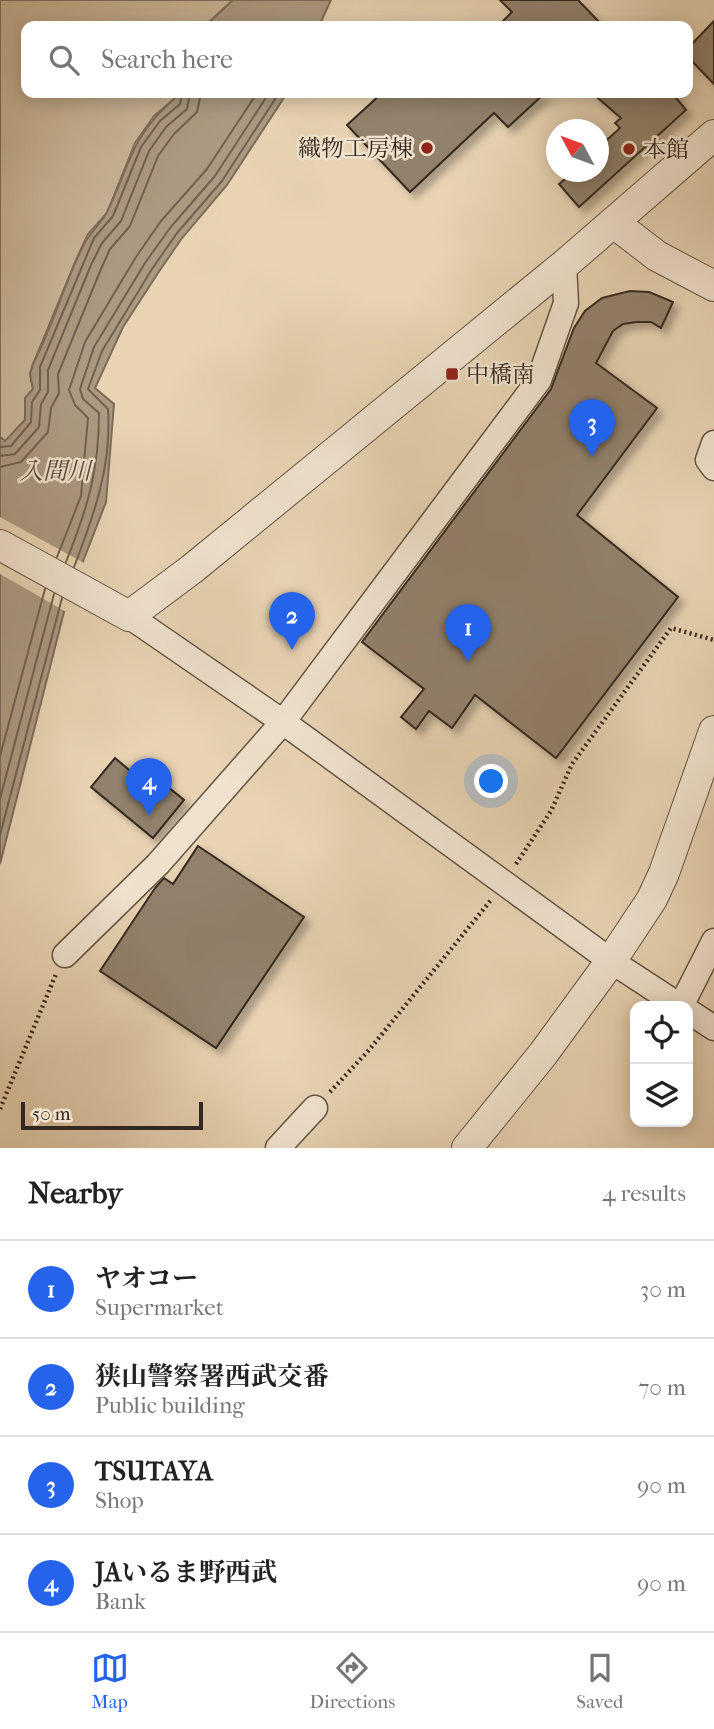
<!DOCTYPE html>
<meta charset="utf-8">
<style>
body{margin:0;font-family:"IM FELL French Canon","Noto Serif JP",serif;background:#f6f6f6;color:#222}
.controls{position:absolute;right:21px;bottom:21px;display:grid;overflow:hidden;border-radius:14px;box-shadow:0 4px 18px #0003}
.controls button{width:63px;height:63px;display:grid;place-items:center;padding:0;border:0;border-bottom:2px solid #e0e0e0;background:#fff;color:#222;font:35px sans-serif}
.compass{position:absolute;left:546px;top:119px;width:63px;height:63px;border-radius:50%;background:#fff;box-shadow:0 4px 18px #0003;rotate:311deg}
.scale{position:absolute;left:21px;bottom:18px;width:182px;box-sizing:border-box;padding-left:7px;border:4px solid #35291f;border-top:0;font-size:19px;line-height:24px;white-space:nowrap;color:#35291f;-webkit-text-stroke:5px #f0e2ce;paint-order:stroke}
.you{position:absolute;left:492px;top:782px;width:24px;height:24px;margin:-18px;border:5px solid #fff;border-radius:50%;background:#1a73e8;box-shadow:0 0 0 10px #1a73e833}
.badge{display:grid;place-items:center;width:46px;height:46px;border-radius:50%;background:#2563eb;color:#fff;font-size:23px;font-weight:700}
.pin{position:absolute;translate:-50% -58px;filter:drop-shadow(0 2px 4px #0008)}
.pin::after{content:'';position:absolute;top:37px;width:24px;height:21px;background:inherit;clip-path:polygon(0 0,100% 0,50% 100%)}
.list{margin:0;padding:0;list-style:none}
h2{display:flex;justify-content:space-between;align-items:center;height:91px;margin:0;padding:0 28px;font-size:30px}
h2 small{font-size:23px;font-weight:400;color:#767676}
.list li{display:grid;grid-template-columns:46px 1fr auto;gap:21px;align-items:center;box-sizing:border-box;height:98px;padding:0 28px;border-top:2px solid #e0e0e0}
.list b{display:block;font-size:26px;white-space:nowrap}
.list p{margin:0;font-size:23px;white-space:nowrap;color:#767676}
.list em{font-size:23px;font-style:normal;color:#767676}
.icon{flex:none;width:38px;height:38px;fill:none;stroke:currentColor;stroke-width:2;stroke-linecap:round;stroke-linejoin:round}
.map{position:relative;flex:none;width:714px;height:1148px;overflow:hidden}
.search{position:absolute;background:#fff;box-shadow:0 4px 18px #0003;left:21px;right:21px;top:21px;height:77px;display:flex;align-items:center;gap:18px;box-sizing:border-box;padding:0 24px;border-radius:14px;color:#767676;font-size:26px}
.sheet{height:483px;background:#fff}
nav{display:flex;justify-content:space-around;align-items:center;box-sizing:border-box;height:98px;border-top:2px solid #e0e0e0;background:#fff;font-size:19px;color:#767676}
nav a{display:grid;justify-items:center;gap:4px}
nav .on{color:#2563eb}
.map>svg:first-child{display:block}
.green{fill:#cab69a;stroke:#80705c;stroke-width:2}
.water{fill:#ab9981;stroke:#7c6c5a;stroke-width:2}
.pier{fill:#e8d3b3}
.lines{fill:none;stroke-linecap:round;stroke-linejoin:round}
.shore{stroke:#706150;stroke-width:2}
.building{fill:#92816c;stroke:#35291f;stroke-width:2;filter:url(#shadow)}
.minor-casing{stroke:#625444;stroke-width:27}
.tertiary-casing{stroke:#625444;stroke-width:32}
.path{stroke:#35291f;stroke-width:4.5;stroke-dasharray:2 3.5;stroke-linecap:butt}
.minor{stroke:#f0e2ce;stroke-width:24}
.tertiary{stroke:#f0e2ce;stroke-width:30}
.poi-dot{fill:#8f2418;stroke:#f0e2ce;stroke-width:2.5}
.labels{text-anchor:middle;stroke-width:5;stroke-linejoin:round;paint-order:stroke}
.poi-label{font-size:23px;fill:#35291f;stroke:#f0e2ce;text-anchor:start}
.water-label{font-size:24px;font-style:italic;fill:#584b3c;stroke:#f0e2ce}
</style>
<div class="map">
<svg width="714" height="1148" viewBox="0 0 714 1148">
<defs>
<filter id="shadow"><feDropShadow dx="6" dy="6" stdDeviation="3.5" flood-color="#0004"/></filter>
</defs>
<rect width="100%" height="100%" fill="#e8d3b3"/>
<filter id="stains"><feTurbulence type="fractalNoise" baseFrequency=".00286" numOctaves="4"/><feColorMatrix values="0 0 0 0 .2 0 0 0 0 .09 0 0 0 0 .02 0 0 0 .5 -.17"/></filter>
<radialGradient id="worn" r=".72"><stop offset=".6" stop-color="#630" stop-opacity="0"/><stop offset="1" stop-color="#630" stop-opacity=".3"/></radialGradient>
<!-- green -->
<polygon class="green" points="0,0 233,0 205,26 26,26 26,93 175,93 174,99 154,116 135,143 107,213 88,234 76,260 33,364 30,374 33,389 25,399 25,420 5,442 0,437"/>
<!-- water -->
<g class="water">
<polygon points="233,0 331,0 319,26 205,26"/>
<path d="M175 93H287L227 185 182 238 158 273 123 327 95 388 114 404 106 502 65 608 0 864V437L5 441 25 420V398L33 389 30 374 33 364C53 326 64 284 83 246 89 233 101 224 107 212 130 165 131 136 174 99Z"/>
</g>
<!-- pier -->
<polygon class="pier" points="0,517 86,564 68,613 0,574"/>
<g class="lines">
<!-- shore -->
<g class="shore">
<polyline points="0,447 11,446 31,422 32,402 40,390 40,367 94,238 113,216 141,147 160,121 180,104 182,93"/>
<polyline points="0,456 15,454 39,427 41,404 48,392 48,370 91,265 102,243 121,221 149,151 166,127 187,109 190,93"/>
<polyline points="0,467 21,462 48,432 51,408 59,393 58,374 101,269 110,249 130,226 158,156 174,134 197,112 201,93"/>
<polyline points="57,557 81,496 88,418 75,405 69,390 85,342 136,257 161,221 207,169 257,93"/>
<path d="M66 562C87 509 99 472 99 413L83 399 80 389 94 347 145 263 170 228 215 176 269 93"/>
<path d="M74 567C94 515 112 465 108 409L88 389 102 351 152 269 177 233 222 181 279 93"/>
<polyline points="0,756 45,589"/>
<polyline points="0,799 54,594"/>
<polyline points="0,835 62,598"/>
</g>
</g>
<!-- building -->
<g class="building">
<polygon points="500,0 578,0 603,26 498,26 512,12"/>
<polygon points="714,21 714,84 688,57 688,48"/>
<polygon points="382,93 545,93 508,127 494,113 410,192 347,125"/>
<polygon points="592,93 676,93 676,98 686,110 579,207 559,184 573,172 598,172 598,148 620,128 615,123 621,118"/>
<polygon points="630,291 649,292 673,302 661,328 651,322 637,322 623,324 613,331 596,363 657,408 577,515 678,597 556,758 475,695 452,728 429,711 416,729 401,717 424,689 362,642 551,389 574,328 585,311 602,298"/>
<polygon points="115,758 135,775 142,766 184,800 153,838 91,787"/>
<polygon points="198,846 304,917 216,1048 100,971 155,888 164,878 173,884"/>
</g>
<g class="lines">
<defs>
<g id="minor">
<polyline points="714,443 708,460 714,468"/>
<polyline points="129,616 283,722 611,961 680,1006"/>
<polyline points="65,955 158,864 283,722 539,380 566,303 564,265"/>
<polyline points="681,1006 714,941"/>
<polyline points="688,1011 714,1028"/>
<polyline points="278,1148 315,1108"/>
</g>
<g id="tertiary">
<polyline points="614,223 657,256 714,286"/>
<polyline points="0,545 129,616 192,569 564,265 714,135"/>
<polyline points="467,1148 543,1054 611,961 652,899 664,873 714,731"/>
</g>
</defs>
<!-- minor casing -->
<use href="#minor" class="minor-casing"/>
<!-- tertiary casing -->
<use href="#tertiary" class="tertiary-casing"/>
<!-- path -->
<g class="path">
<polyline points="516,864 551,811 572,764 671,628 714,640"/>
<polyline points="330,1092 369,1050 491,900"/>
<polyline points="0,1109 56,974"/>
</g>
<!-- minor -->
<use href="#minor" class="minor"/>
<!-- tertiary -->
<use href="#tertiary" class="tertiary"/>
</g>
<!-- markers -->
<g class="poi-dot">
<circle cx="427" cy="148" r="7"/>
<circle cx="629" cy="149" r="7"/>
<rect x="445" y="367" width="14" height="14" rx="3.5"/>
</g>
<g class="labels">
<!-- poi labels -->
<g class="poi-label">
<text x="413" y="156" text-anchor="end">織物工房棟</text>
<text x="643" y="157">本館</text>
<text x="466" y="382">中橋南</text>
</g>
<!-- water labels -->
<g class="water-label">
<text x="55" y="479">入間川</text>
</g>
</g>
<rect width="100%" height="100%" filter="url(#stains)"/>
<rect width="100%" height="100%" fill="url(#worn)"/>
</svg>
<div class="controls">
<button><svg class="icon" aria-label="locate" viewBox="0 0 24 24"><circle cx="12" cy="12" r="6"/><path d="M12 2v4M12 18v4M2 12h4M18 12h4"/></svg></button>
<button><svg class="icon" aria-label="layers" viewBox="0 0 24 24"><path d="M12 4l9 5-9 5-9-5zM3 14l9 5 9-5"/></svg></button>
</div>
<svg class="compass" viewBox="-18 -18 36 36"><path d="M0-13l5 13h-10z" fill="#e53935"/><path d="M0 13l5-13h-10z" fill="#767676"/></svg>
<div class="scale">50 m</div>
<div class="you"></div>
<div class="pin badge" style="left:468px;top:662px">1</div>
<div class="pin badge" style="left:292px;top:650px">2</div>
<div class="pin badge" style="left:592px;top:457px">3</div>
<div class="pin badge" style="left:149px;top:816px">4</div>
<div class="search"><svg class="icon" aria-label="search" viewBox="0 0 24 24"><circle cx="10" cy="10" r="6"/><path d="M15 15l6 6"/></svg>Search here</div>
</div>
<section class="sheet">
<h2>Nearby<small>4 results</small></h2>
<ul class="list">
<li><span class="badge">1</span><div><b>ヤオコー</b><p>Supermarket</p></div><em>30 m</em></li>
<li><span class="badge">2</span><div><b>狭山警察署西武交番</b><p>Public building</p></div><em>70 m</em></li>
<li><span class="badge">3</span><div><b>TSUTAYA</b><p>Shop</p></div><em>90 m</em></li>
<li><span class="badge">4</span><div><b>JAいるま野西武</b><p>Bank</p></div><em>90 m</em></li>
</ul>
</section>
<nav>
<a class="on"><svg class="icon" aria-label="map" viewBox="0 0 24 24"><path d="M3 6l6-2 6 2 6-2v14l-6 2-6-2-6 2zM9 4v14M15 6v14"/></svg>Map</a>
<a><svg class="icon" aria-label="directions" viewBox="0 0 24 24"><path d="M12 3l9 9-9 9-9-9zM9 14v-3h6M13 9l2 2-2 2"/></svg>Directions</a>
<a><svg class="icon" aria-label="saved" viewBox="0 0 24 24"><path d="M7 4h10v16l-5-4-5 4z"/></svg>Saved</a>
</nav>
